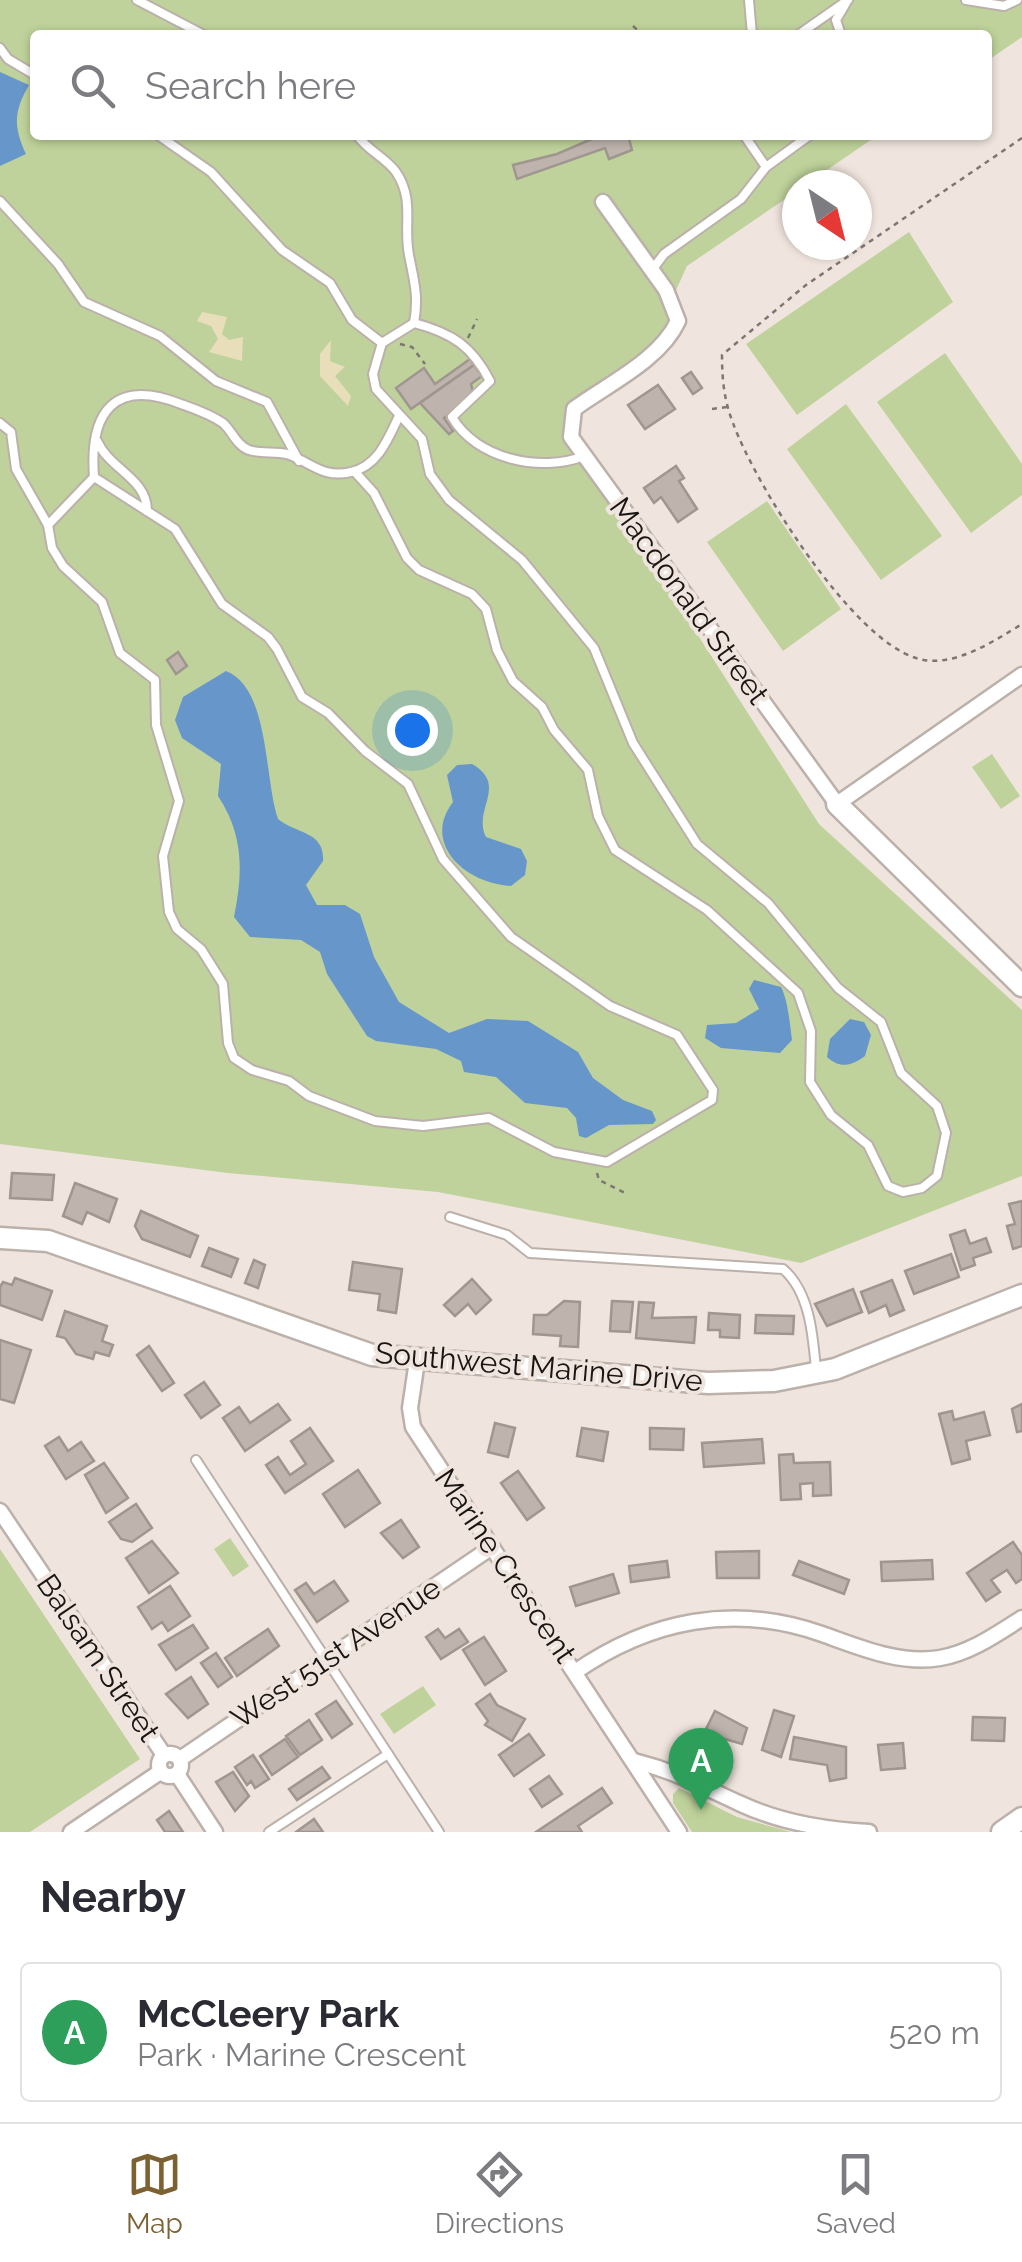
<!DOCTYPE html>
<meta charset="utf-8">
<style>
body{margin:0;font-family:Raleway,sans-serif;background:#f2f2f3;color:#2b2b33}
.compass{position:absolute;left:782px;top:170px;width:90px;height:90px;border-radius:50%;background:#fff;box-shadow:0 2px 8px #0004;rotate:145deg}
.you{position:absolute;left:412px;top:730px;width:35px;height:35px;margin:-25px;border:8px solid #fff;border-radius:50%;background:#1a73e8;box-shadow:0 0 0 15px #1a73e833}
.badge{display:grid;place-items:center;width:65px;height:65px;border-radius:50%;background:#7c6133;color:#fff;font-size:32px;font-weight:700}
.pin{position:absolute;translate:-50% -82px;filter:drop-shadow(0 2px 5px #0008)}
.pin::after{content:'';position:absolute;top:52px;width:35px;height:30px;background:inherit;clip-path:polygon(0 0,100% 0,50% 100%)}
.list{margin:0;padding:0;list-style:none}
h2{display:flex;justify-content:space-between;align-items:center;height:130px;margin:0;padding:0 40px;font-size:42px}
h2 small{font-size:32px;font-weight:400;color:#7c7c81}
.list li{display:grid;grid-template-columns:65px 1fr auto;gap:30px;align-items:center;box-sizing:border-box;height:140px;margin:0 20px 20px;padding:0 20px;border:2px solid #e1e1e2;border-radius:10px}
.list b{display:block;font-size:38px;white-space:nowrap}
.list p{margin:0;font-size:32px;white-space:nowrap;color:#7c7c81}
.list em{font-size:32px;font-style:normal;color:#7c7c81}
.icon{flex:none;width:55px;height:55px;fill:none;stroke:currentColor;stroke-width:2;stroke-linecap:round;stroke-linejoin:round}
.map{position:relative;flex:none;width:1022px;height:1832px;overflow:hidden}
.search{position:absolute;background:#fff;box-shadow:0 2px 8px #0004;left:30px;right:30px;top:30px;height:110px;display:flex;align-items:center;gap:25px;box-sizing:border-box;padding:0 35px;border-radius:10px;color:#7c7c81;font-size:38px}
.sheet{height:290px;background:#fff}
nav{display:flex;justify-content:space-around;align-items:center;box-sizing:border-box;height:140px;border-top:2px solid #e1e1e2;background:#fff;font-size:28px;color:#7c7c81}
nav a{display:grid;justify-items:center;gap:5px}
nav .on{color:#7c6133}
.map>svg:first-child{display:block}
.green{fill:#bfd29b}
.sand{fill:#e8deb9}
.water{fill:#6796cb}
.building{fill:#beb4ad;stroke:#9f968f;stroke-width:2.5}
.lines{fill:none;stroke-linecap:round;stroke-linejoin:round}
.lane-casing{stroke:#bbb1aa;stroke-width:12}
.street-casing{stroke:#bbb1aa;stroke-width:19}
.secondary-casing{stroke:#bbb1aa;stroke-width:25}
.path{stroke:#7e7672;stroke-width:2.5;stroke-dasharray:5 5;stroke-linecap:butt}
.lane{stroke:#fff;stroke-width:8}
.street{stroke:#fff;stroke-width:14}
.secondary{stroke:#fff;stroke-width:20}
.labels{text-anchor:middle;stroke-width:8;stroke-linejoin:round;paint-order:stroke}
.street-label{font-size:30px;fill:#191513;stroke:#f0e5de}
</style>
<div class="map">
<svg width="1022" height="1832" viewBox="0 0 1022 1832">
<rect width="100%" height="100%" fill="#f0e5de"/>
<!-- green -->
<g class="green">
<polygon points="0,0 1022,0 1022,37 987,61 987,35 35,35 35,135 878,135 805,185 797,185 797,191 687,266 672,299 670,337 574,409 571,437 819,824 1022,1010 1022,1176 801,1263 438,1192 228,1173 0,1144"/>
<polygon points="909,232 953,302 797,415 746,344"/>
<polygon points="945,353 1022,464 1022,495 971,533 877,402"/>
<polygon points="846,404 942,536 881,580 787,449"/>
<polygon points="767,501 841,609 783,651 707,542"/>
<polygon points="992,754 1020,796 1001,809 972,767"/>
<polygon points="230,1538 249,1566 233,1577 214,1549"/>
<polygon points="0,1549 140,1759 30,1832 0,1832"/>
<polygon points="423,1686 436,1705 394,1734 380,1714"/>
<polygon points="679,1788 737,1817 791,1832 692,1832 673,1803 673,1794"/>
</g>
<!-- sand -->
<g class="sand">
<polygon points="202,312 227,317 222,334 229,340 243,337 242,361 209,352 218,339 211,326 197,321"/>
<polygon points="331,340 330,361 345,367 335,376 351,396 348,406 320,376 320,354"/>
</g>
<!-- water -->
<g class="water">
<path d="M0 72 29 85C14 111 13 126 26 154L0 166Z"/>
<path d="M226 671C270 688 264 779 278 819 296 834 325 831 323 861L306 885 317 905H345L360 914 374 957 399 1002 449 1033 487 1019 528 1021 578 1052 593 1078 623 1100 652 1111 656 1120 653 1124 609 1125 586 1138 579 1136 576 1118 567 1108 525 1103 496 1077 464 1072 461 1061 436 1049 376 1041 367 1036 327 974 320 952 301 940 250 937 234 917C243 873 244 835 218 796L221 764 182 738 175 720 183 697Z"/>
<path d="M472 764C509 785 472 810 486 837L521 849 527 861 525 875 511 886C466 884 421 844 453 802L447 775 457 765Z"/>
<path d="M754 980 781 987C788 1000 790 1025 792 1040L780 1053 721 1048 705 1038 707 1025 736 1023 759 1009 749 989Z"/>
<path d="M850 1019 864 1022 871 1035 865 1056C851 1066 840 1069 827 1057L830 1039Z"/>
</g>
<!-- building -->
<g class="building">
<polygon points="628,135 632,150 609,159 605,148 517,179 513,165 557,154 601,135"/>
<polygon points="470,359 474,365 411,409 396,388 424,368 435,384"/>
<polygon points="474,365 482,376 471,384 474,396 444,418 453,431 449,434 420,403"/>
<polygon points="691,372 702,388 693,394 682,378"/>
<polygon points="658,385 675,409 645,429 628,405"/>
<polygon points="676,466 684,478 679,481 697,509 678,522 661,497 654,503 644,488"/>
<polygon points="178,652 187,666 176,674 167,660"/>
<polygon points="12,1173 54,1175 52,1200 10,1198"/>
<polygon points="75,1183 117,1199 109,1222 87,1212 82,1224 63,1216"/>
<polygon points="1022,1201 1022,1246 1013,1249 1007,1226 1015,1224 1009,1204"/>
<polygon points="141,1211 198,1236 190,1257 142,1239 135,1226"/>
<polygon points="965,1230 970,1244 986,1238 991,1252 973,1258 975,1265 961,1270 950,1235"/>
<polygon points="209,1248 238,1259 231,1277 202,1266"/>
<polygon points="951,1254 959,1277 914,1294 905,1271"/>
<polygon points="254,1260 265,1265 258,1288 245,1283"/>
<polygon points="353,1262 402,1269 396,1313 378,1310 380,1294 349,1290"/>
<polygon points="15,1278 52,1291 42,1320 0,1305 0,1287 3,1282 12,1285"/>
<polygon points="472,1279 491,1300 476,1314 468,1304 455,1316 444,1305"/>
<polygon points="892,1280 904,1310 890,1316 886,1305 869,1313 861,1292"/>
<polygon points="853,1289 862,1312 827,1326 815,1304"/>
<polygon points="564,1301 580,1302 578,1347 560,1346 561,1336 533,1334 534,1315 547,1315"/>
<polygon points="612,1301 633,1302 630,1332 610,1331"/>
<polygon points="639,1302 654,1303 652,1318 696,1317 694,1343 636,1338"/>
<polygon points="65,1311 107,1326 102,1341 113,1345 109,1356 95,1352 93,1359 76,1354 65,1338 57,1336"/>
<polygon points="709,1313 740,1315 739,1338 720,1337 720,1330 708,1330"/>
<polygon points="756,1315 794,1316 793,1334 755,1333"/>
<polygon points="0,1340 31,1350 14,1403 0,1399"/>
<polygon points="149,1346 174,1383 162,1391 137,1355"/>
<polygon points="204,1382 220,1405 201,1418 185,1395"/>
<polygon points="278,1404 290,1420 245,1451 223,1418 239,1407 250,1423"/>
<polygon points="1022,1404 1022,1431 1017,1432 1012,1409"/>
<polygon points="952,1411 954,1420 984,1412 990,1435 966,1441 970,1459 952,1464 939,1414"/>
<polygon points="495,1423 515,1428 508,1457 488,1452"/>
<polygon points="310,1428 333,1461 285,1493 266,1465 278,1457 290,1475 306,1464 291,1441"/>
<polygon points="582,1428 608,1432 603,1461 577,1456"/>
<polygon points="650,1428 684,1429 683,1450 650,1449"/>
<polygon points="59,1437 68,1451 81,1442 94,1461 66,1479 45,1446"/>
<polygon points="762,1439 764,1463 704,1467 702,1443"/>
<polygon points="793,1454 794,1463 830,1462 831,1495 813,1496 813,1483 800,1484 801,1499 781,1500 779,1455"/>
<polygon points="104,1463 128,1498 106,1513 85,1475"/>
<polygon points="358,1470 380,1503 345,1527 323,1494"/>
<polygon points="518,1471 544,1508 527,1520 501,1483"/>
<polygon points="136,1504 152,1528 132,1542 121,1539 109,1522"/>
<polygon points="401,1520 419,1547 403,1558 381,1533"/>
<polygon points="152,1541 178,1573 149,1593 126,1558"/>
<polygon points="1013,1542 1022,1555 1022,1579 1016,1583 1007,1570 991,1580 1000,1592 986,1601 967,1573"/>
<polygon points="759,1551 759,1578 717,1578 716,1552"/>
<polygon points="932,1560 933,1579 882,1581 881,1562"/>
<polygon points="667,1561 669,1577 631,1582 629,1566"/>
<polygon points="799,1561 849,1580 844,1594 793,1575"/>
<polygon points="613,1574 619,1593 576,1606 570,1587"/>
<polygon points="334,1581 348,1601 317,1622 295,1590 306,1583 314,1594"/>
<polygon points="170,1586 190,1616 168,1631 162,1622 152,1629 138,1607"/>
<polygon points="193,1625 208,1648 176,1670 159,1645"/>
<polygon points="268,1629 279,1646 237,1676 225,1658"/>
<polygon points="438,1629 445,1638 459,1629 468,1642 441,1659 426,1637"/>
<polygon points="484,1637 506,1671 485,1685 463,1650"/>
<polygon points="216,1653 232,1677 218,1687 201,1663"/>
<polygon points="191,1677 208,1704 188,1718 166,1694"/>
<polygon points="490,1694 497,1705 525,1719 512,1741 485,1725 488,1721 476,1704"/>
<polygon points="336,1701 352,1724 332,1738 316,1714"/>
<polygon points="774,1710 794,1716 781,1757 762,1750"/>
<polygon points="715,1711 747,1728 742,1744 704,1733"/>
<polygon points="973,1717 1005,1718 1004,1741 972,1740"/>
<polygon points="309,1720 322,1740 300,1755 286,1736"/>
<polygon points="529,1734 544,1755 514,1776 499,1755"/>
<polygon points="794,1737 846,1747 846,1778 830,1781 827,1765 790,1759"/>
<polygon points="285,1739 298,1757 272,1775 260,1756"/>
<polygon points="903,1743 905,1768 881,1770 878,1745"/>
<polygon points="253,1755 269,1779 255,1788 251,1781 247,1785 235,1767"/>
<polygon points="322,1767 330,1778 297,1800 289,1789"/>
<polygon points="233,1772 249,1796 235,1811 216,1782"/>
<polygon points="549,1776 562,1794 542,1807 530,1789"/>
<polygon points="602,1788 612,1803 578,1826 582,1832 536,1832"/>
<polygon points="169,1811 183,1832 165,1832 157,1820"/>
<polygon points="314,1819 323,1832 296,1832"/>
</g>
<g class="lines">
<defs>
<g id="lane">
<polyline points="137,0 204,35"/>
<polyline points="749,0 752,35"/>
<polyline points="966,0 1004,6 1017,0"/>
<polyline points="798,35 848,0"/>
<polyline points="841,35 836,20 846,3"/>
<polyline points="0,48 8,59 35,75"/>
<polyline points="158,135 211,172 282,250 330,283 352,320 382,343"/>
<path d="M357 135C368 151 385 157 396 172 415 200 403 225 409 255 414 281 419 296 414 323"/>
<polyline points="744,135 766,167"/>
<polyline points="0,201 58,264 84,302 160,336 216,381 267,402 299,461"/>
<polyline points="652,270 664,254 741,199 766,167 810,135"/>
<path d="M0 423 11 432 16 469 48 525 52 548 63 566 102 602 120 653 155 680 156 725 179 801 163 856 169 912 177 929 201 949 223 984 228 1043 234 1058 252 1070 289 1081 309 1096 375 1121 423 1126 489 1118 554 1152 607 1162 712 1100 713 1090 677 1035 610 1006 511 937 443 859 408 784 365 751 328 713 302 697 277 649 268 637 222 604 175 529 94 477C89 411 115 378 181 404 195 409 210 414 223 423 232 431 237 446 249 450 261 454 275 451 287 454 311 462 323 479 351 472 378 466 388 439 399 416"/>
<path d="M97 441C110 470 147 478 147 511"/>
<path d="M355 472 374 493 407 558 419 570 472 594 486 609 497 650 513 681 542 707 554 730 588 770 598 816 615 850 707 910 798 993 811 1031 810 1082 831 1115 868 1145 888 1186 903 1192 922 1188 937 1176 946 1133 937 1106 901 1073 881 1022 838 988 768 903 697 844 633 743 594 648 522 560 449 500 430 474 422 439 376 389 373 374 382 343 414 323C452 333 472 346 490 381L452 417C476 459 541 473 584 456"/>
<polyline points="48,525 94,477"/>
<path d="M450 1217 507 1235 530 1253 783 1269C810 1292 813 1336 816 1370"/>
<polyline points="196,1460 439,1832"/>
<polyline points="269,1832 388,1754"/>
</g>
<g id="street">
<path d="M603 202 666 290 678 321C660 360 608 384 574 409L571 437 837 804 1022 675"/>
<polyline points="417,1361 410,1408 413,1427 679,1832"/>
<polyline points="0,1511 164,1755"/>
<path d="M575 1672C650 1620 734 1603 822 1634 859 1647 900 1665 940 1658 970 1653 997 1634 1022 1618"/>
<circle cx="170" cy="1765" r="11"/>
<polyline points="180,1759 492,1547"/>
<path d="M634 1761C678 1772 701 1786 741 1804 780 1822 827 1830 869 1832"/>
<polyline points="177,1774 215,1832"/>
<polyline points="71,1832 160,1772"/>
</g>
<g id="secondary">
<polyline points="837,804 1022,986"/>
<polyline points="0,1238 48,1241 372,1355 708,1383 774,1381 835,1369 1022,1295"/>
<polyline points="1002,1832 1022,1818"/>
</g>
</defs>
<!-- lane casing -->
<use href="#lane" class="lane-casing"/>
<!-- street casing -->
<use href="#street" class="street-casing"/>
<!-- secondary casing -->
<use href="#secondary" class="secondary-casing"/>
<!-- path -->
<g class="path">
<polyline points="633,26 643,35"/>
<path d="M1022 138 806 285 722 355C722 379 724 400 733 423 756 486 851 638 916 658 951 670 994 641 1022 624"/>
<polyline points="468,338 477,319"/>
<polyline points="400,344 412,347 425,364"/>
<polyline points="712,409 727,407"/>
<polyline points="597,1173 599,1180 627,1194"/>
</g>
<!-- lane -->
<use href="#lane" class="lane"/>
<!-- street -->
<use href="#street" class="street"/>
<!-- secondary -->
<use href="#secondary" class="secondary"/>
</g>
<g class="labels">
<!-- street labels -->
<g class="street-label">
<text transform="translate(689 601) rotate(54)" y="10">Macdonald Street</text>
<text transform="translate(539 1367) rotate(5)" y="10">Southwest Marine Drive</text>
<text transform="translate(505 1566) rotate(56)" y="10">Marine Crescent</text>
<text transform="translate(336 1653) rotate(-34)" y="10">West 51st Avenue</text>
<text transform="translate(98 1658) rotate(56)" y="10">Balsam Street</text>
</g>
</g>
</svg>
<svg class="compass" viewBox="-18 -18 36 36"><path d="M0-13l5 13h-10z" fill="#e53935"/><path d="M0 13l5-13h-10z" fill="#7c7c81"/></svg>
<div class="you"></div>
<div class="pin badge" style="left:701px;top:1810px;background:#2e9e5b">A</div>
<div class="search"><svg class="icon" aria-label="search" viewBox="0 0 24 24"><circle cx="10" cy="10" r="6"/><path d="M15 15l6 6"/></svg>Search here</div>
</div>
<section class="sheet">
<h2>Nearby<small></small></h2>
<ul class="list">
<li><span class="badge" style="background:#2e9e5b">A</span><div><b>McCleery Park</b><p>Park · Marine Crescent</p></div><em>520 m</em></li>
</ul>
</section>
<nav>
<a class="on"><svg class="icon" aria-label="map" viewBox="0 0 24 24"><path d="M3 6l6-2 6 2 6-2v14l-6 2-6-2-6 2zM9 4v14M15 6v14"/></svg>Map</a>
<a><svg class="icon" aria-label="directions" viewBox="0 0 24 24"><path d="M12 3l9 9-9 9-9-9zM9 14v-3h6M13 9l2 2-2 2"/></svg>Directions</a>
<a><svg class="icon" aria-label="saved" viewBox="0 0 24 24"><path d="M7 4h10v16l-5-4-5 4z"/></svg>Saved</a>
</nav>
